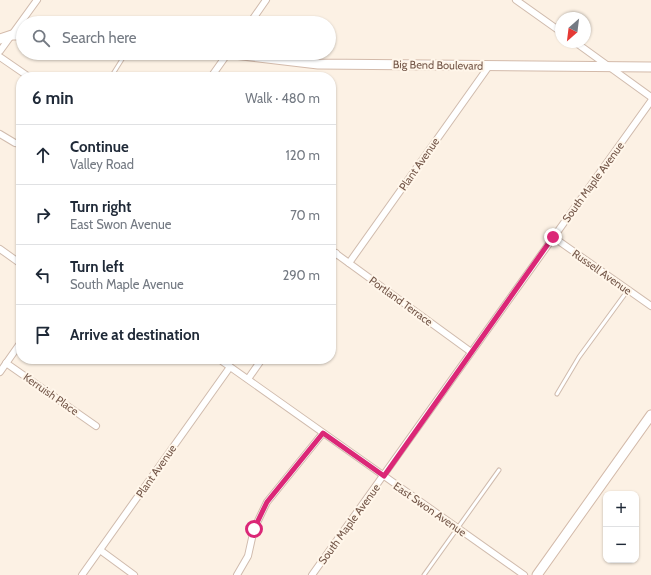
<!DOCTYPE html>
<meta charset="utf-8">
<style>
body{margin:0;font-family:Cabin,sans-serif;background:#f6f6f7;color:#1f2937}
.controls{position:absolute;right:12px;bottom:12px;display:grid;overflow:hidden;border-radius:8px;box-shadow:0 1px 3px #0004}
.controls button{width:36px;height:36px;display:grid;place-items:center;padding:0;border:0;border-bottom:1px solid #e0e1e3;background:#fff;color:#1f2937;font:20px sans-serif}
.compass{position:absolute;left:555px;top:12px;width:36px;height:36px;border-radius:50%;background:#fff;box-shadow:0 1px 3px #0004;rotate:208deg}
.stop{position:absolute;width:12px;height:12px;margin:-9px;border:3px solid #db2777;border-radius:50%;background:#fff}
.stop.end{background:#db2777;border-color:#fff;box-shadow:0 1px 4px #0008}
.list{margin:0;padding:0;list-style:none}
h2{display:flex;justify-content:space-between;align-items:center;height:52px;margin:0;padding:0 16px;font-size:17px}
h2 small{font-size:13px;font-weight:400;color:#747a83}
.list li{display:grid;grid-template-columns:26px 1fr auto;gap:12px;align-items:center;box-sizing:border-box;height:60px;padding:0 16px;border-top:1px solid #e0e1e3}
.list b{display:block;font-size:15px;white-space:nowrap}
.list p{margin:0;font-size:13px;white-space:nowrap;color:#747a83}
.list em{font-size:13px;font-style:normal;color:#747a83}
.icon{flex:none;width:22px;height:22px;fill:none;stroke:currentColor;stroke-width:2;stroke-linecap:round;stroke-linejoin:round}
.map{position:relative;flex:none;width:651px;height:575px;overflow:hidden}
.search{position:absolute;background:#fff;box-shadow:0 1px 3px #0004;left:16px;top:16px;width:320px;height:44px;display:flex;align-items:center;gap:10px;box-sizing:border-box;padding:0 14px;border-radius:22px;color:#747a83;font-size:15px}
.panel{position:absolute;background:#fff;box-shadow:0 1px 3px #0004;left:16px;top:72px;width:320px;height:292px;border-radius:16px}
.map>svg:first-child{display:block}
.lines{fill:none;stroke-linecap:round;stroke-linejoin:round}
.service-casing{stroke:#d0bbad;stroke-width:5}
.minor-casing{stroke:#d0bbad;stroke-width:8}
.secondary-casing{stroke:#d3baaa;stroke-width:11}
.service{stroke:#fff;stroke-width:3}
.minor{stroke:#fff;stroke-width:6}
.secondary{stroke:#fff;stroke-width:9}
.route{stroke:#db2777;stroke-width:5}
.labels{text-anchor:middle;stroke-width:4;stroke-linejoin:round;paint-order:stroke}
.street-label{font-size:11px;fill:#745749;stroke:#fff6ea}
</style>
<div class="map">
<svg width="651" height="575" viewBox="0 0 651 575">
<rect width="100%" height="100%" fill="#fcf1e4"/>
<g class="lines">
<defs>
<g id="service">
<polyline points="111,77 126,53"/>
<polyline points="557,394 579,357 628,290"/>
<polyline points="424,575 499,470"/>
</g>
<g id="minor">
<polyline points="516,0 561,32"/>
<polyline points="250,23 266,0"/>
<polyline points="575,42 651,97"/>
<polyline points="0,51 37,0"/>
<polyline points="0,57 29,77"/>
<polyline points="211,77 228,53"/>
<polyline points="0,134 15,143 21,144"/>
<polyline points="553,237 651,306"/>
<polyline points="0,249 21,264"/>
<polyline points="331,250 471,352"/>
<polyline points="331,260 336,253"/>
<polyline points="349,263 489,66"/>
<polyline points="219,359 524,575"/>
<polyline points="6,363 96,426"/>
<polyline points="0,372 21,342"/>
<polyline points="248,379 262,359"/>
<polyline points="100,550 134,575"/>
<polyline points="82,575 230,367"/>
<polyline points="237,575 248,556 254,529 267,502 323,433"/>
<polyline points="312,575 651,101"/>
</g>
<g id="secondary">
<polyline points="0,39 12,35 23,35"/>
<polyline points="226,53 318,64 651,67"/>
<polyline points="537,575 651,415"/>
</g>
</defs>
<!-- service casing -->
<use href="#service" class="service-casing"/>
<!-- minor casing -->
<use href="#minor" class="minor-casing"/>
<!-- secondary casing -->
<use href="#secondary" class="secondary-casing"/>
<!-- service -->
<use href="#service" class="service"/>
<!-- minor -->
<use href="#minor" class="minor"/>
<!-- secondary -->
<use href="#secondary" class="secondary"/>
</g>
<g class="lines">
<!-- route -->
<polyline class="route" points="254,529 267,502 323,433 384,476 553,237"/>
</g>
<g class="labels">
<!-- street labels -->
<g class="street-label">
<text transform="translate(438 65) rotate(1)" y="4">Big Bend Boulevard</text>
<text transform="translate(419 164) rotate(-55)" y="4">Plant Avenue</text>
<text transform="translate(593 182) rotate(-54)" y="4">South Maple Avenue</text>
<text transform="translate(602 272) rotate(35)" y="4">Russell Avenue</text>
<text transform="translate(401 301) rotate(36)" y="4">Portland Terrace</text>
<text transform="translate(51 394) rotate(35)" y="4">Kerruish Place</text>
<text transform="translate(156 471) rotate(-55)" y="4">Plant Avenue</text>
<text transform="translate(430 509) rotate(35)" y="4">East Swon Avenue</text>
<text transform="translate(349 524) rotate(-54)" y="4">South Maple Avenue</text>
</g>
</g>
</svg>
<div class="controls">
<button>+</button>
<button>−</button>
</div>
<svg class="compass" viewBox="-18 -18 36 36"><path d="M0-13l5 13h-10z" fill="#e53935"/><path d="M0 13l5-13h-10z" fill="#747a83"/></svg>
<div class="stop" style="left:254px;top:529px"></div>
<div class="stop end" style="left:553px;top:237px"></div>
<div class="search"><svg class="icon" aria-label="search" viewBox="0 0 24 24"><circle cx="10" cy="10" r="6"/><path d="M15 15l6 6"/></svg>Search here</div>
<section class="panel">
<h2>6 min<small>Walk · 480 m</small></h2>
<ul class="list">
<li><svg class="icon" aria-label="ahead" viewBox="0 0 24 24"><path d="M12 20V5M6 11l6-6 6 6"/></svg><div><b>Continue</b><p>Valley Road</p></div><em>120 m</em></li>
<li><svg class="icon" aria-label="right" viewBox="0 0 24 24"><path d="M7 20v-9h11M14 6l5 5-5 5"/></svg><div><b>Turn right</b><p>East Swon Avenue</p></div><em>70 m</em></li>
<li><svg class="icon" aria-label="left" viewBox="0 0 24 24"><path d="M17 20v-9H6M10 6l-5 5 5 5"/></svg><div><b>Turn left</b><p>South Maple Avenue</p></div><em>290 m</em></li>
<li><svg class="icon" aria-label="arrive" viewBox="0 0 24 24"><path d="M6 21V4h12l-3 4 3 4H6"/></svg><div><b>Arrive at destination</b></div></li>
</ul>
</section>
</div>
